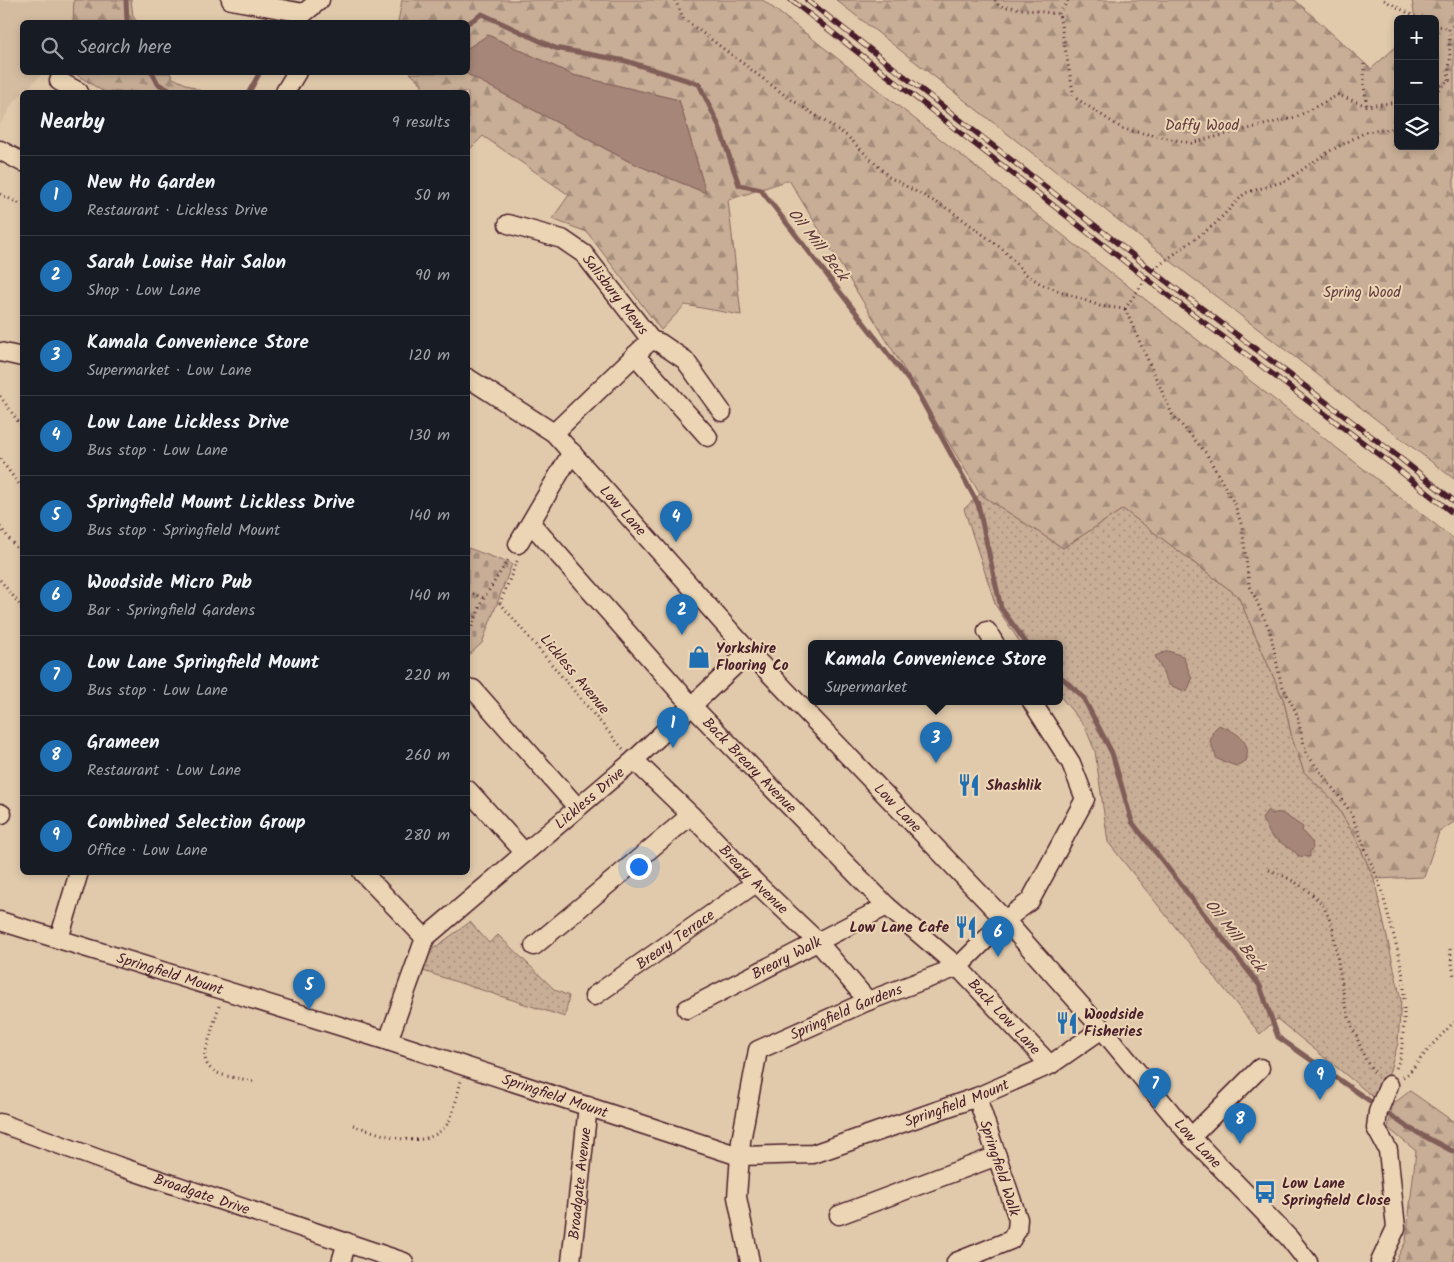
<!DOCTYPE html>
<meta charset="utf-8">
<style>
body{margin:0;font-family:Kalam,sans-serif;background:#242831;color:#f1f3f6}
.controls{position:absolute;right:15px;top:15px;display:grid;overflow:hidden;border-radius:8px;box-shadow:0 2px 8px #0003}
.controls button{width:45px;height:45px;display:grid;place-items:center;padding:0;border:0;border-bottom:1px solid #363941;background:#171b24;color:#f1f3f6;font:25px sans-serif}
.you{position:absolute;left:638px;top:866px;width:18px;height:18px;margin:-12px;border:4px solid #fff;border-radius:50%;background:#1a73e8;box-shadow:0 0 0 8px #1a73e833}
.badge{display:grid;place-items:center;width:32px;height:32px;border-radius:50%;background:#1f6fb2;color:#fff;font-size:16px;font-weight:700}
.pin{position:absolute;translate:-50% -41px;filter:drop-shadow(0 1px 2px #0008)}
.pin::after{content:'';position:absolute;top:26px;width:18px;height:15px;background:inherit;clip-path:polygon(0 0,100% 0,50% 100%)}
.popup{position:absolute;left:808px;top:640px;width:255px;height:65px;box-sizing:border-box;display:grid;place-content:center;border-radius:8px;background:#171b24;filter:drop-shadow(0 1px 4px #0005);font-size:16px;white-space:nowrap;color:#9ea1a6}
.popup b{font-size:19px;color:#f1f3f6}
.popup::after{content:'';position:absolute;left:50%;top:100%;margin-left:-10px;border:10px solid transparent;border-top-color:#171b24}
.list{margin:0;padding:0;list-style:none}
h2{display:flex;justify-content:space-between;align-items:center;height:65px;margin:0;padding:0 20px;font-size:21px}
h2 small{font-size:16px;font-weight:400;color:#9ea1a6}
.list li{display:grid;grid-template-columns:32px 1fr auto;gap:15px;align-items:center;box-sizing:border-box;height:80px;padding:0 20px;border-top:1px solid #363941}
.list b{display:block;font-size:19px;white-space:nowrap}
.list p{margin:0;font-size:16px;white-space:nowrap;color:#9ea1a6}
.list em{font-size:16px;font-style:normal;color:#9ea1a6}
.icon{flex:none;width:28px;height:28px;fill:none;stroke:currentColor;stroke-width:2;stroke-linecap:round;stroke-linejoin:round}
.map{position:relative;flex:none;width:1454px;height:1262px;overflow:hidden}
.search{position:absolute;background:#171b24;box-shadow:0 2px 8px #0003;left:20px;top:20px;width:450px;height:55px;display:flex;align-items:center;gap:12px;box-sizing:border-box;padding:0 18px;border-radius:8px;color:#9ea1a6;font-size:19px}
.panel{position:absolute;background:#171b24;box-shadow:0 2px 8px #0003;left:20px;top:90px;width:450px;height:785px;border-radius:8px}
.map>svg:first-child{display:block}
.built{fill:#d4bca1}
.grass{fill:url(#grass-dots);stroke:#896660}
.forest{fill:url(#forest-firs);stroke:#896660}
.cemetery{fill:url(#cemetery-stones);stroke:#896660}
.water{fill:#a68678;stroke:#815d59}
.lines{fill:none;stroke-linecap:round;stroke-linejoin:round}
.stream{stroke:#815d59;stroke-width:5}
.minor-casing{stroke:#4a1f2b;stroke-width:21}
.path{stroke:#4a1f2b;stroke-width:3;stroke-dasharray:1 4;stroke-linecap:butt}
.minor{stroke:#ebd5b4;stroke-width:18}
.rail-casing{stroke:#4a1f2b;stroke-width:5.5}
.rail{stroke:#ebd5b4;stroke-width:4;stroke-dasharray:11;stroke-linecap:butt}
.labels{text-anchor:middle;stroke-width:4;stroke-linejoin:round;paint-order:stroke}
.park-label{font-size:15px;fill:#633c40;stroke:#ebd5b4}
.street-label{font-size:15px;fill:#4a1f2b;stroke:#ebd5b4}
.poi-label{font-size:15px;font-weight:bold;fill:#4a1f2b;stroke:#ebd5b4;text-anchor:start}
.water-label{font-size:16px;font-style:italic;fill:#61393e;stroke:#ebd5b4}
</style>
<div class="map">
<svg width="1454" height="1262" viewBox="0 0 1454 1262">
<defs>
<pattern id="grass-dots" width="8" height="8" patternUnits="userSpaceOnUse" patternTransform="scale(1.25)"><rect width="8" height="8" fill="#c8ae96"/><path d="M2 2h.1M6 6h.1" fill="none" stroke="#a48d7b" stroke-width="1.8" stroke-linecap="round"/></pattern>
<pattern id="forest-firs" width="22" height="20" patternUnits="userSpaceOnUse" patternTransform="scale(1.25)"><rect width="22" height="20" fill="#c8ae96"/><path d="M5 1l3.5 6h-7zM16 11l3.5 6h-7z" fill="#a48d7b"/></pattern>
<pattern id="cemetery-stones" width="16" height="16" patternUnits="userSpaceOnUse" patternTransform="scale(1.25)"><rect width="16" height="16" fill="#c8ae96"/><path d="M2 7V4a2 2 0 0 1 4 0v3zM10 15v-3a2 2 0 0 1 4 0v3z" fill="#a48d7b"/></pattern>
</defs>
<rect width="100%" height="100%" fill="#e1caac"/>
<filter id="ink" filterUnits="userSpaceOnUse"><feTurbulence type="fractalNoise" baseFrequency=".02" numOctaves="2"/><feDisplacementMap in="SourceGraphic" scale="10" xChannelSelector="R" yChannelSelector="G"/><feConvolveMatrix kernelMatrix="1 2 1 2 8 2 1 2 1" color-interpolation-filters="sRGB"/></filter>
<g filter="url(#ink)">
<!-- built -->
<polygon class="built" points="0,0 74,0 73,22 22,22 22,72 43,73 13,103 0,125"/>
<!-- grass -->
<g class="grass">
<polygon points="980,494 1063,548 1123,509 1238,596 1284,701 1292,738 1304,772 1333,800 1356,838 1374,879 1401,1000 1398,1043 1388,1077 1377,1100 1277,1019 1260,1034 1108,842 1095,751 1085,727 1060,696 1060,644 1021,644 996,606 964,509"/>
<polygon points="470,922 489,943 498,935 555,990 569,996 565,1017 423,971 430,951"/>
</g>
<!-- forest -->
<g class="forest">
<polygon points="74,0 131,0 133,16 137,22 73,22"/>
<polygon points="402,0 763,0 1110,272 1454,539 1454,822 1439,832 1424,877 1374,879 1356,838 1333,800 1304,772 1292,738 1284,701 1238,596 1123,509 1063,548 980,494 789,180 728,200 741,315 685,305 661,330 587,232 552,219 569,195 483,136 468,151 468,92 421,92 422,84 410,73 465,73 630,162 706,193 679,100 573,75 488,35 468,48 468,22 398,22"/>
<polygon points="836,0 1295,0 1371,69 1398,45 1398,146 1435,146 1435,19 1415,19 1412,0 1454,0 1454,479 1245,319"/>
<polygon points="74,73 170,73 173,78 203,92 104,92"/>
<polygon points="1410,1091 1454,1122 1454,1262 1395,1262 1406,1241 1416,1151 1388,1128 1393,1104"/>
</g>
<!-- cemetery -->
<polygon class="cemetery" points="468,548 512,564 482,643 468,656"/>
<!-- water -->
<g class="water">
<polygon points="488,35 573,75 679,100 706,193 630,162 465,73 468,72 468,48"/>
<polygon points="1168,651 1183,656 1192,679 1187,692 1169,685 1155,656"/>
<path d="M1219 725C1230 730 1244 735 1247 748 1248 751 1247 757 1246 761L1236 766 1217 759 1210 742 1213 731Z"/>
<path d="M1269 810 1272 814C1275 813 1278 812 1281 813 1283 813 1300 825 1303 827L1302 831 1312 842 1313 848 1310 852V857L1298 856 1296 853 1271 836 1262 819 1266 812Z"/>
</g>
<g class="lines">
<!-- stream -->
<g class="stream">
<polyline points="126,0 127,22"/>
<polyline points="468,23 482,14 555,48 626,61 699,84 719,126 739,185 761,190 916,390 978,504 1001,608 1027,644"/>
<polyline points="152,72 158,84 173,92"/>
<polyline points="249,92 260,72"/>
<polyline points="1060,676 1083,697 1112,753 1132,822 1260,986 1278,1037 1407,1127 1454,1152"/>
</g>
<defs>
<g id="minor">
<polyline points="231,0 304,13"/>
<polyline points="304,13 320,0"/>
<polyline points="59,81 79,92"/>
<polyline points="285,92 297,72"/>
<polyline points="0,150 22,162"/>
<path id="s1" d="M508 224 562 239 584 254 651 340 554 433"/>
<polyline points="651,340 660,343 685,360 722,412"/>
<polyline points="0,352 22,357"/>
<polyline points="635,355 708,437"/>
<path id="s2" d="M468 378 554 433 749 652 1005 920 1102 1029 1191 1137 1289 1238 1308 1262"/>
<path id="s3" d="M535 528 691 705 887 906 958 967 1050 1065"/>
<polyline points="518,544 572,452"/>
<polyline points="987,631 995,644"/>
<polyline points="473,689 577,807"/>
<path id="s4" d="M634 760 691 815 756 883 817 941 868 1001"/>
<polyline points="468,790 525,853"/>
<polyline points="0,813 2,814"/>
<polyline points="362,872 425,938 388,1041"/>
<path id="s5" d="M0 921 388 1041 739 1156 813 1154 977 1097 1050 1065 1102 1029"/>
<path id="s6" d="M425 938 634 760 749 652"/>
<polyline points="59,939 79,872"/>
<polyline points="534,946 691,815"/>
<path id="s7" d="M594 996 756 883"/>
<path id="s8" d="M687 1009 887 906"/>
<path id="s9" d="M0 1123 118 1166 404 1262"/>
<polyline points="1191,1137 1260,1068"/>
<polyline points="839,1215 997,1156"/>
<polyline points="341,1262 347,1242"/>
<path id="s10" d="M571 1262 588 1106"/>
<path id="s11" d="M750 1262 737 1197 741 1141 758 1050 868 1001 958 967 1005 920 1030 901 1085 799 1071 763 1032 702"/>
<polyline points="956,1262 1011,1240 1017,1230 1018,1219 977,1097"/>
<polyline points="1380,1262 1396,1228 1388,1150 1376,1128 1378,1112 1389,1085"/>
</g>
</defs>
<!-- minor casing -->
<use href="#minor" class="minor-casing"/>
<!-- path -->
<g class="path">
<polyline points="675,0 684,19 786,96 847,136 889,177 950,210 1005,251 1024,273 1041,284 1100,306 1125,309"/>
<polyline points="995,0 999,6 1059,14 1074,97 1123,129 1191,143 1296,117 1338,95 1367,106 1398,102"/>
<polyline points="1384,0 1419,19"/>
<polyline points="1059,14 1068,0"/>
<polyline points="1435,25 1449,29"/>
<polyline points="1364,64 1364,86 1367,106"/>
<polyline points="1448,80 1450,60 1449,29 1454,25"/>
<polyline points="1435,88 1444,83"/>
<polyline points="1435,93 1448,80 1454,82"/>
<polyline points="0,194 22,205"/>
<polyline points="1125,309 1172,414 1206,453 1235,505 1242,526 1249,584 1270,631 1281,683 1296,712 1306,753 1350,811 1380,885 1398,951 1404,981 1404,1022 1401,1056 1395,1071"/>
<polyline points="1125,309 1151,271 1214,225 1245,193 1286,181 1328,152 1366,132 1398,128"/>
<polyline points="0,396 22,427"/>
<polyline points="0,459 22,488"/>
<polyline points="0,527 22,555"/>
<polyline points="517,561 500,603 623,749"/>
<polyline points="0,580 21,606 22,611"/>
<polyline points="468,592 484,598"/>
<polyline points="468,636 484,598 510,557"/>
<path d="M1269 870C1287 876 1305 887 1319 901 1325 907 1328 917 1332 925L1345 1003 1350 1020 1366 1061 1377 1075"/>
<polyline points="1450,949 1454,977"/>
<path d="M219 1006 205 1053C203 1079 238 1076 255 1082"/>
<polyline points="1403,1077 1409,1073 1431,1046 1454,1022"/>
<path d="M353 1125C382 1134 426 1154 448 1123 455 1111 457 1094 461 1081"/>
</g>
<!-- minor -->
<use href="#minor" class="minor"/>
<defs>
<g id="rail">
<polyline points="791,0 1165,293 1390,463 1454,514"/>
<polyline points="807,0 1171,285 1396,455 1454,501"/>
</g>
</defs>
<!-- rail casing -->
<use href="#rail" class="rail-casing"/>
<!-- rail -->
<use href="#rail" class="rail"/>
</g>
</g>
<!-- icons -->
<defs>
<symbol id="shop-bare" viewBox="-9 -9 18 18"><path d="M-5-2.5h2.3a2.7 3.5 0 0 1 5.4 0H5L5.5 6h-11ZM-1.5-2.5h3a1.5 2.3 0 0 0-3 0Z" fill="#1f6fb2" stroke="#ebd5b4" stroke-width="2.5" paint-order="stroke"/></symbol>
<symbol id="restaurant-bare" viewBox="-9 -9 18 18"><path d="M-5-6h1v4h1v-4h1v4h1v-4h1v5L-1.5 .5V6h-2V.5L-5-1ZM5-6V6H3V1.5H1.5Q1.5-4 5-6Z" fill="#1f6fb2" stroke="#ebd5b4" stroke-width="2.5" paint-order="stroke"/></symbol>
<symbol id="bus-bare" viewBox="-9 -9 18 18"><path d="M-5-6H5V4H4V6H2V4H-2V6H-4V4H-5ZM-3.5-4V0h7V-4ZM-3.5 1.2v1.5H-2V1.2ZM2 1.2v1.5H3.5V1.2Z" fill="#1f6fb2" stroke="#ebd5b4" stroke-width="2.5" paint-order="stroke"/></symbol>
</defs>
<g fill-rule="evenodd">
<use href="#shop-bare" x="683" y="641" width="32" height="32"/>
<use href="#restaurant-bare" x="953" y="769" width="32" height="32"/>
<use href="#restaurant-bare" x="950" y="911" width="32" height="32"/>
<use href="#restaurant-bare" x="1051" y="1007" width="32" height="32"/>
<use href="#bus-bare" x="1249" y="1176" width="32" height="32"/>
</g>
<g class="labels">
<!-- park labels -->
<g class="park-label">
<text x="1202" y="130">Daffy Wood</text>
<text x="1362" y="297">Spring Wood</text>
</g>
<!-- street labels -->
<g class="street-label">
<text dy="5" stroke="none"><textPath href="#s1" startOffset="134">Salisbury Mews</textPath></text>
<text dy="5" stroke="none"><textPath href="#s2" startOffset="206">Low Lane</textPath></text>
<text transform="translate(575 674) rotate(50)" y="5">Lickless Avenue</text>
<text dy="5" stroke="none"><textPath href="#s3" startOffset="320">Back Breary Avenue</textPath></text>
<text dy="5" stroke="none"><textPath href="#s6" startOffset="216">Lickless Drive</textPath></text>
<text dy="5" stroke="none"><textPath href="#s2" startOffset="611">Low Lane</textPath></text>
<text dy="5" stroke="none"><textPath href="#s4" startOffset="169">Breary Avenue</textPath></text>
<text dy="5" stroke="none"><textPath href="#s7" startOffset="99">Breary Terrace</textPath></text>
<text dy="5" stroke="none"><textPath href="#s8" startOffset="112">Breary Walk</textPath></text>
<text dy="5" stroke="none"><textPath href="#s5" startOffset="178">Springfield Mount</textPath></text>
<text dy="5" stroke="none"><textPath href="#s11" startOffset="311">Springfield Gardens</textPath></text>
<text dy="5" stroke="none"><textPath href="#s3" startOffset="678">Back Low Lane</textPath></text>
<text dy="5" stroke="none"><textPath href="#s5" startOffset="582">Springfield Mount</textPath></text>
<text dy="5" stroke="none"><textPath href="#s5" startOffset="1002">Springfield Mount</textPath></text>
<text dy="5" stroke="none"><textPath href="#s2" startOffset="1061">Low Lane</textPath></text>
<text transform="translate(1000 1168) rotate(72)" y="5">Springfield Walk</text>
<text dy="5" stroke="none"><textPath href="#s10" startOffset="79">Broadgate Avenue</textPath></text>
<text dy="5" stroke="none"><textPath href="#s9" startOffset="214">Broadgate Drive</textPath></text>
</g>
<!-- poi labels -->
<g class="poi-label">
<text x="716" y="653">Yorkshire<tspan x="716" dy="17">Flooring Co</tspan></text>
<text x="986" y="790">Shashlik</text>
<text x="949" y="932" text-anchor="end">Low Lane Cafe</text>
<text x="1084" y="1019">Woodside<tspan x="1084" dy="17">Fisheries</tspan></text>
<text x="1282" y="1188">Low Lane<tspan x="1282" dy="17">Springfield Close</tspan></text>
</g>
<!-- water labels -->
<g class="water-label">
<text transform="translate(819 244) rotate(52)" y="6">Oil Mill Beck</text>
<text transform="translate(1236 935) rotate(52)" y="6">Oil Mill Beck</text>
</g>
</g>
</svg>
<div class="controls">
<button>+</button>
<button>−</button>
<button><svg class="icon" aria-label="layers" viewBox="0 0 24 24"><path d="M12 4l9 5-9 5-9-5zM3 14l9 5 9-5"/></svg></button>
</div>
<div class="you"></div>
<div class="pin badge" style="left:673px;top:748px">1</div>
<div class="pin badge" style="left:682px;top:635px">2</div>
<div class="pin badge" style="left:936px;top:763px">3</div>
<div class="popup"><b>Kamala Convenience Store</b>Supermarket</div>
<div class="pin badge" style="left:676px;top:542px">4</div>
<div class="pin badge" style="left:309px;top:1010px">5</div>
<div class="pin badge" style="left:998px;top:957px">6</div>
<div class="pin badge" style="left:1155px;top:1109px">7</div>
<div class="pin badge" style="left:1240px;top:1144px">8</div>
<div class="pin badge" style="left:1320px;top:1100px">9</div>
<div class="search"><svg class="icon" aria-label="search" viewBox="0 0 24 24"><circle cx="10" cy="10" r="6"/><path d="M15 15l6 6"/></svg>Search here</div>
<section class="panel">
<h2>Nearby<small>9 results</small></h2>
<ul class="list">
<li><span class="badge">1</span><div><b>New Ho Garden</b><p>Restaurant · Lickless Drive</p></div><em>50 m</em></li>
<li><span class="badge">2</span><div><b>Sarah Louise Hair Salon</b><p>Shop · Low Lane</p></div><em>90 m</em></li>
<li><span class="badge">3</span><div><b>Kamala Convenience Store</b><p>Supermarket · Low Lane</p></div><em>120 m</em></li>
<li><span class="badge">4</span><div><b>Low Lane Lickless Drive</b><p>Bus stop · Low Lane</p></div><em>130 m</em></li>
<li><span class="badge">5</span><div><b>Springfield Mount Lickless Drive</b><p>Bus stop · Springfield Mount</p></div><em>140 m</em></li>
<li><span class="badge">6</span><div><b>Woodside Micro Pub</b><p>Bar · Springfield Gardens</p></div><em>140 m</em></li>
<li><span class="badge">7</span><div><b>Low Lane Springfield Mount</b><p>Bus stop · Low Lane</p></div><em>220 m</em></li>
<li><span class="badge">8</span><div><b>Grameen</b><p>Restaurant · Low Lane</p></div><em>260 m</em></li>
<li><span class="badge">9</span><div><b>Combined Selection Group</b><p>Office · Low Lane</p></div><em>280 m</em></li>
</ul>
</section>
</div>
